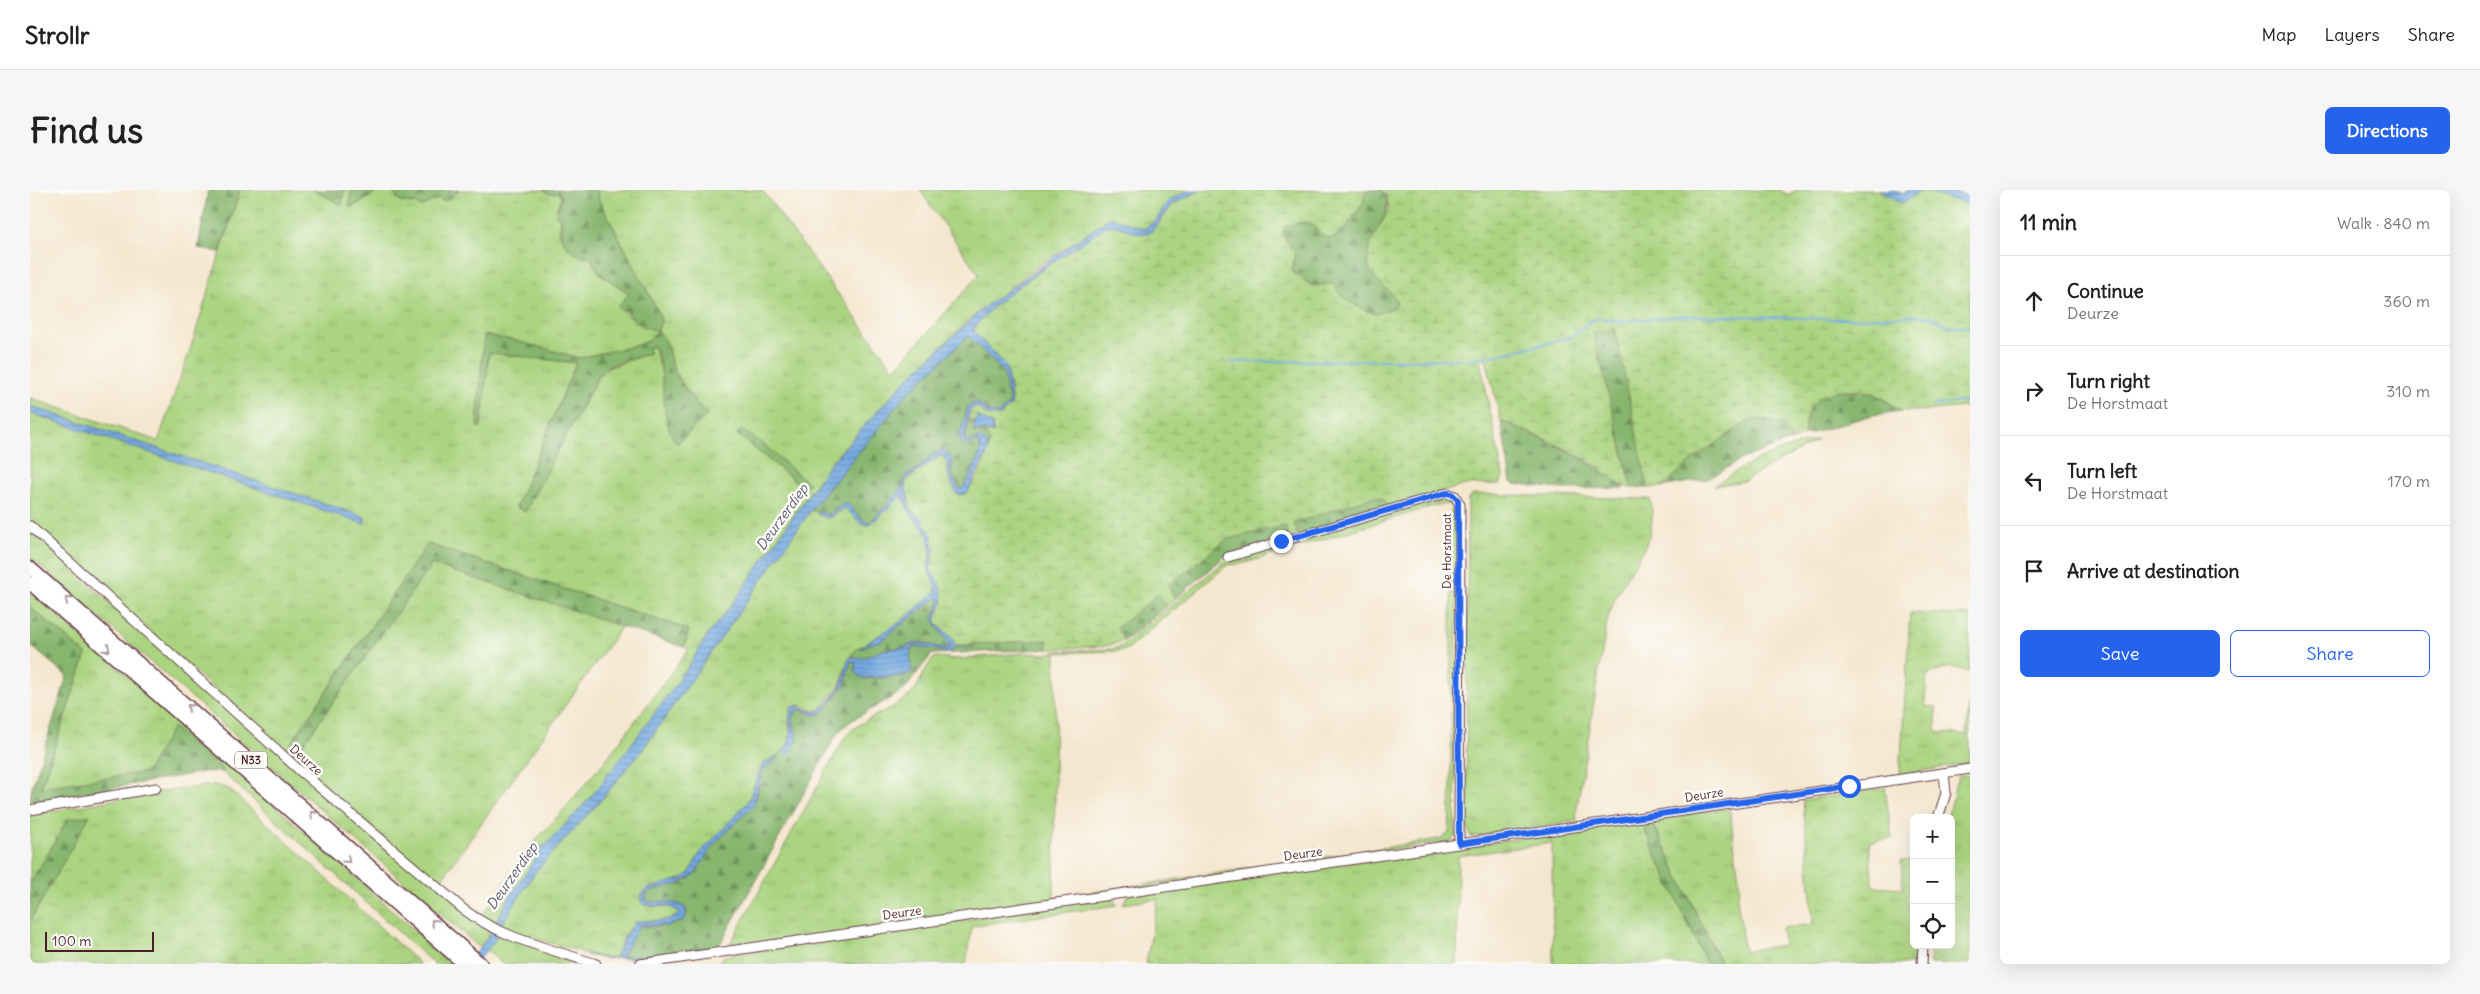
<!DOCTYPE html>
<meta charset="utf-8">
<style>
body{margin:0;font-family:Delius,sans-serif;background:#f6f6f6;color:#202124}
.controls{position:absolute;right:15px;bottom:15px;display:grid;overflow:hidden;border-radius:8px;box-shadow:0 5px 20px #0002}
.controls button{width:45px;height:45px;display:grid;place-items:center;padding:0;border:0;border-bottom:1px solid #e0e0e0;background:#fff;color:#202124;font:25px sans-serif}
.scale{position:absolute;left:15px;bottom:12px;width:109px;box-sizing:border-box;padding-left:5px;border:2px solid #4a1f2b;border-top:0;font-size:14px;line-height:18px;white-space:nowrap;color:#4a1f2b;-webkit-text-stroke:4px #fdfcf7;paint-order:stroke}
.stop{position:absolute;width:15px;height:15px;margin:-11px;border:4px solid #2563eb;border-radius:50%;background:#fff}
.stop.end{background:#2563eb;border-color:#fff;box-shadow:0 1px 5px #0008}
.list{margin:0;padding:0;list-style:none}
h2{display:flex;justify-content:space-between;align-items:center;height:65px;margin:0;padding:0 20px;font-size:21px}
h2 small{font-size:16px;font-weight:400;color:#757577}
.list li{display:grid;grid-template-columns:32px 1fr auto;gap:15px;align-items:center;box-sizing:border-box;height:90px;padding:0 20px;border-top:1px solid #e0e0e0}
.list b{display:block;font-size:19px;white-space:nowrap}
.list p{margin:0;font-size:16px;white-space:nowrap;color:#757577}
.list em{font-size:16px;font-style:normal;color:#757577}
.actions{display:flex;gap:10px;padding:15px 20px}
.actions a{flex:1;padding:11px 0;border:1px solid #2563eb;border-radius:8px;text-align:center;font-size:18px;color:#2563eb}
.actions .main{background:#2563eb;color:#fff}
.icon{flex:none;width:28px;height:28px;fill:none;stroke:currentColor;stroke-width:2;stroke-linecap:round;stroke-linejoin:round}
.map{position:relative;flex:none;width:1940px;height:774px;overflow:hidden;border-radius:8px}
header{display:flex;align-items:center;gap:30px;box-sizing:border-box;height:70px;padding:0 25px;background:#fff;border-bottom:1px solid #e0e0e0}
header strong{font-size:24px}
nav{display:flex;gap:28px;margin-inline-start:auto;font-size:18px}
.intro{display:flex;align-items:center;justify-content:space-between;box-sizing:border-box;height:120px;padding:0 30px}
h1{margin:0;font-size:35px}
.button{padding:12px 22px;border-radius:8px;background:#2563eb;color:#fff;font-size:18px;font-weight:700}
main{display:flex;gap:30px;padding:0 30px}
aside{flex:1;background:#fff;border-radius:8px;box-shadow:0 5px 20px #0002}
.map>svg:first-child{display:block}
.grass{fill:url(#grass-tufts);stroke:#7a7a56;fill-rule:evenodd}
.forest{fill:url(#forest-firs);stroke:#686a4c}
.wetland{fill:url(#wetland-marsh);stroke:#7a7a56}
.water{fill:url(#water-rules);stroke:#5f6486}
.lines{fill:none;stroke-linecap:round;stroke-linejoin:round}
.stream{stroke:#74aae2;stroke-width:2}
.minor-casing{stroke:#643d44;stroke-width:11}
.highway-casing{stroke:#643d44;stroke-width:15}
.minor{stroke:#fff;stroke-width:9}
.highway{stroke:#fff;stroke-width:12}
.oneway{stroke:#ae9aa0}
.route{stroke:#2563eb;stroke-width:6}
.labels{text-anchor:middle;stroke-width:5;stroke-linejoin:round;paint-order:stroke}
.shield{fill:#fdfcf7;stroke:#806168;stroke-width:1}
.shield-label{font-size:11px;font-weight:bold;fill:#4a1f2b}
.street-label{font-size:12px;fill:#4a1f2b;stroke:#fdfcf7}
.water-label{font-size:14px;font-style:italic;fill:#5b5774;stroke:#fdfcf7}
</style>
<header>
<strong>Strollr</strong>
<nav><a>Map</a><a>Layers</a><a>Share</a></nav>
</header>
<div class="intro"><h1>Find us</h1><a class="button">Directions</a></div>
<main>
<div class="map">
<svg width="1940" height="774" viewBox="0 0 1940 774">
<defs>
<pattern id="grass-tufts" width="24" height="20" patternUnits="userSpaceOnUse" patternTransform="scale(1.25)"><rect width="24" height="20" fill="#aad480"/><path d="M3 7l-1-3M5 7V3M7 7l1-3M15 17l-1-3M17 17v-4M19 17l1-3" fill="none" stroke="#94b66f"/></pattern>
<pattern id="forest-firs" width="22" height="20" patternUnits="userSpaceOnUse" patternTransform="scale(1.25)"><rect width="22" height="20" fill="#87b66e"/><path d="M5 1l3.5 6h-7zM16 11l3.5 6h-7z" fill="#70935b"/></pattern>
<pattern id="wetland-marsh" width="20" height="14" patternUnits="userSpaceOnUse" patternTransform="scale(1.25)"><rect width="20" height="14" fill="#aad480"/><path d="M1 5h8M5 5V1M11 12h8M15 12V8" fill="none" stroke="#94b66f"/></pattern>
<pattern id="water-rules" width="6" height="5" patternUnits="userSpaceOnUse" patternTransform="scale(1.25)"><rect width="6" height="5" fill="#74aae2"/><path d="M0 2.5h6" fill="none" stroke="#618ab7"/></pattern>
</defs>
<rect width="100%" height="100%" fill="#fdfcf7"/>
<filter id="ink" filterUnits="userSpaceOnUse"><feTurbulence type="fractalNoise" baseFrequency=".02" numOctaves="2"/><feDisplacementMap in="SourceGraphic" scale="10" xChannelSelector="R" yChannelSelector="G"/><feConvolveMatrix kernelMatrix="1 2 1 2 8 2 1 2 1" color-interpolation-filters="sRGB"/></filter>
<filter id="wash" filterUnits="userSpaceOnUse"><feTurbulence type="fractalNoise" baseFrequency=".0096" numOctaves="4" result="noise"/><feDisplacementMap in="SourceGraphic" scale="20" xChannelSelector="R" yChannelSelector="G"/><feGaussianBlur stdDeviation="1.12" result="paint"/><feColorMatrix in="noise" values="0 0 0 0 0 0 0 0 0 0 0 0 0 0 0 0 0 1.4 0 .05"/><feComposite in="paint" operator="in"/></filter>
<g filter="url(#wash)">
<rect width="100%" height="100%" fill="#f4e7cf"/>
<!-- grass -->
<g class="grass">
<path d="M210 0H285L312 15 314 0H321L320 17 332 12 349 0H362L379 14 397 12 427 3 429 0H514L529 3 531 8 526 20 531 30 529 45 551 66 561 67C566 86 581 91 596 101L598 105 588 116 601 128 619 104 569 10 567 0H732L864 180 949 85 890 0H1159L1138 11 1126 30 1114 39 1081 27 1004 79 940 129 873 193 801 272 703 413 676 447 665 469 625 525 582 581 577 583 576 589 560 608 515 656 510 657V662L479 707 464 736 442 723 311 613 0 333V223L177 281 335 327 0 216V208L128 251 160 160ZM628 141C638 151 637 162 642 174 647 190 659 202 669 215L643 248 637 228 631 179 623 156 618 158 620 163 572 180 495 321 486 317 546 173 459 162 451 237H447L454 146 483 150 549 168 608 155 619 150ZM707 244 731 252 778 294 774 298ZM398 354 659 440 654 457 659 459 575 571 530 624 495 662 453 725 411 690 592 436 402 374 264 567 256 560Z"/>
<path d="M1788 250 1714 291 1684 296C1714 274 1752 257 1788 250Z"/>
<path d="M871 304 879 321 898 345 901 361 898 375 906 397V403L870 432 821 464 810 495 790 520 783 521 771 515 762 517 759 530 761 552 754 561 732 575 718 612 668 667 658 685 651 689 617 699 611 704 618 716 640 717 649 721 648 725C632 736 614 726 603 735 595 741 590 757 585 767L577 769 469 738 505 682 571 610 613 559 781 320 800 327 815 318 838 336Z"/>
<path d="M1443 304 1620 309C1630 353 1601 372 1585 409 1582 416 1580 424 1577 431L1546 623 1547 631 1441 647 1436 635 1438 308Z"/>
<path d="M1415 305 1426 311 1424 314 1407 315 1215 373 1197 375 1098 459 1090 461 1026 463 1024 708 1391 652 1412 648 1419 643 1421 594V320L1428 317 1425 647 1421 651 697 759 815 547C831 528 860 522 879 506 891 496 893 478 905 467L928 469 993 463 1017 464 1027 461 1081 459 1092 456 1200 367 1210 368 1212 371 1213 366Z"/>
<polygon points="0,341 89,421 462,740 450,758 0,367"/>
<polygon points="0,402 167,546 422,774 404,774 143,537 117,582 11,598 56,464 0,417"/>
<polygon points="1880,423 1940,425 1940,482 1921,477 1897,485 1895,516 1906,517 1906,542 1936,545 1940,505 1940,573 1870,585"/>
<path d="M1940 585V774H1900L1901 755H1921V628H1916C1924 615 1922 599 1929 586Z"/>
<polygon points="184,595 199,599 390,774 0,774 0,731 59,626 38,629 0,694 0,625 126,602"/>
<polygon points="1855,598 1862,648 1839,652 1843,696 1873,698 1871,671 1884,670 1885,774 1691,774 1625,637 1614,639 1677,774 1523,774 1522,653 1428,666 1427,774 1116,774 1128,709 1093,714 1098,705 1693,619 1700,621 1710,698 1707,707 1714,761 1753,755 1752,738 1783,734 1773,610"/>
<polygon points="1081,708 1087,715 942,736 936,774 688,774 694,766"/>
<polygon points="468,742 549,774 472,774 457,760"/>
</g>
<!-- forest -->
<g class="forest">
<polygon points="178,0 210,0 190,62 168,58"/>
<polygon points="285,0 314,0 312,15 286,1"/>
<polygon points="321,0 349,0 332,12 319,17"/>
<polygon points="362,0 429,0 418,10 412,11 409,8 391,17 384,13 370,12"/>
<path d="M514 0H567L569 10 629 123 631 131 628 141C643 157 636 160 643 177 650 195 664 211 678 224L647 254C626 226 640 185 623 156L618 158 620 163C603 169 579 172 568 186L495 322 486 317 546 173 459 163 451 237H447L454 145 483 150 549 168 608 155 619 150 628 141C611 136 609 136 598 123 595 119 591 120 588 116L598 105 596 101C581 91 567 86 561 67 556 65 550 67 546 64 533 56 528 44 531 30L526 25 531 8 529 3 519 4Z"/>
<path d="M1336 0H1351C1370 19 1339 45 1338 68 1336 90 1360 96 1367 112L1364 118 1347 124C1331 120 1311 110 1304 94L1282 96 1262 81 1265 62 1252 45 1255 36C1275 24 1285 37 1299 49 1311 44 1328 24 1333 12 1334 8 1334 4 1336 0Z"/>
<polygon points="1585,138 1618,298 1602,298 1563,143"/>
<polygon points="938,146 973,181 980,213 969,224 958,222 951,214 942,213 938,216 929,249 932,253 948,251 951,260 943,281 932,299 927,297 921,280 923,275 913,260 906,263 886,281 877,284 873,289 871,301 840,332 834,332 830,326 811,314 797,325 781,320 875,206"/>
<path d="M1812 200 1845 204 1872 221 1842 225 1775 245C1772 219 1786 203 1812 200Z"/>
<path d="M1729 229 1752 234 1763 250 1714 268 1678 289 1631 297C1657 275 1695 235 1729 229Z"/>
<path d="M938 230 946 231 943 242 955 241C960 248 960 252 958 260V257L945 248 938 252 935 251Z"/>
<path d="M1471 231C1515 249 1556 267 1594 298L1531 299 1484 294 1481 292Z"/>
<polygon points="711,240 731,252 779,294 774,298 707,244"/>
<polygon points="1344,306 1352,308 1360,318 1267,345 1263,333"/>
<polygon points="1255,336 1258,347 1195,366 1145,409 1138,395 1197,349"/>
<polygon points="398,354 659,440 654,457 402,374 264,567 256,561"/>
<polygon points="1129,403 1137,416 1094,451 1087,438"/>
<polygon points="908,406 910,412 903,429 920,453 921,457 912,458 889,452 833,468 821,467 827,458 852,450"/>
<polygon points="0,417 56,464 11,597 117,582 143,537 194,581 173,582 0,612 0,605 37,486 0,455"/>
<path d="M1017 450 1018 459 902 464 874 500 821 531 808 542 689 756 616 766 591 767 610 735 623 737 653 731 656 726V719L652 716 617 712 615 705 620 701 651 693 664 685 684 654 718 621 726 609 732 580 747 569 746 566 752 560 755 563 767 552C768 540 758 529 768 519 776 520 784 528 792 523L815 494 821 471H825V479L834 489 873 486 882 482 880 464 884 455 920 463 927 457 925 455Z"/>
<polygon points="60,625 0,731 0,694 38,629"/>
<polygon points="1625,637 1686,765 1691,774 1677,774 1614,639"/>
</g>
<!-- wetland -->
<path class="wetland" d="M1171 0H1336L1333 13 1317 36 1303 48H1295L1281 33 1274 32 1255 36 1252 45 1265 62 1262 81 1282 96 1304 94C1311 110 1331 120 1347 124L1364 118 1367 112C1362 101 1353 98 1346 89 1326 69 1348 39 1359 20L1356 5 1351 0H1750L1758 5 1766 0H1849L1871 13C1881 11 1884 2 1892 0L1940 15V216C1930 218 1878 223 1871 220 1862 216 1855 208 1845 204 1812 193 1770 203 1775 245L1763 250 1752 234 1729 229 1718 231 1666 267 1631 297 1618 298 1585 138 1563 143 1602 298C1587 298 1579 283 1566 276 1536 257 1504 244 1471 231L1456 169 1450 170 1473 287 1470 294 1435 295 1360 318 1352 308 1344 306 1264 333 1267 345 1258 347 1255 336 1197 349 1138 395 1145 409 1137 416 1128 404 1087 438 1094 451 1075 456 1018 459 1017 450 925 455 922 448 906 433C905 424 910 421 912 414 915 400 907 390 900 380L903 367 902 346 891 329 880 319 875 291 911 265 917 270 918 279 927 304 931 305C948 295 955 270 960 252L955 241 964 242 962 237 963 235 947 226 946 231 938 230 940 220 946 216 957 225H971L982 214 977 179 969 171 967 164 963 163 944 142C942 122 1055 51 1075 37L1085 34 1111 44 1128 35 1143 14Z"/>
<!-- water -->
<g class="water">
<path d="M1159 0H1171L1143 14 1121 42C1104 49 1092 31 1075 37L1004 85 966 114 944 137V142L976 176 982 214 969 226 957 225 946 216 940 220 934 249 937 252 951 248 957 254 958 260 938 302 931 305 925 302 918 283 917 270 911 265 878 288 875 294 880 319 891 329 902 346 904 360 900 380C907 390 915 400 912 414 910 421 905 424 906 433L922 448 926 457 939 458 925 457 920 463 884 455 880 464 882 482 873 486 831 488 825 481 826 472 821 471 815 494 792 523 784 525 770 519 764 523 763 530 767 552 759 564 755 563 754 561C767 545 755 535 762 517 772 513 780 525 788 521 798 516 812 496 815 485 816 478 815 472 821 467L833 468 853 460 877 457 886 452 912 458 921 457 903 430 910 412 908 406 852 450 829 458 870 432 907 401 898 379 901 361 898 345 879 321 873 305 838 336 831 334 815 318 798 328 787 324 789 322 799 325 816 312 834 332H840L871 301 876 285C890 280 899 266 913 260 927 270 920 271 921 282 922 287 926 294 928 298L932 299 943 281 951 260 948 251 936 255 929 249 938 216 947 212 958 222 968 224 980 213 973 181 938 146 875 206 781 320 613 559 571 610 505 682 469 738 464 736 479 707 510 662V657L515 656 560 608 575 589 577 583 582 580 650 489 651 483 655 482 676 447 703 413 800 274 873 193 957 115 1081 27 1114 39 1126 30 1138 11Z"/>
<path d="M1849 0H1863L1873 4 1878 0H1892C1883 2 1881 11 1871 13Z"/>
<polygon points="1892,0 1917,0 1939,6 1940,15"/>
<polygon points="0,216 335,327 334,334 0,223"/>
<polygon points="947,226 963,235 962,237 964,242 943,241"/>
<path d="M746 567 747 569 732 580 724 615 684 654 664 685 651 693 620 701 615 705 617 712C629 713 653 708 657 723L653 731 636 736 610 735 591 767 616 766 686 757C643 765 595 774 552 764L572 768H584C592 758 594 743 604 734 611 727 632 736 648 725L649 721 640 717 614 715 611 711V704L617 699 651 689 658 685 670 663 718 612 732 575Z"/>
<polygon points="462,740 468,742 464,752 445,774 435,774 450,758"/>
</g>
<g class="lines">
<!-- stream -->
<g class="stream">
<polyline points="1201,172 1435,169 1468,165 1542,147 1558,132 1570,128 1589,132 1650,126 1707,126 1807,129 1885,125 1901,127 1916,135 1940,138"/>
<polyline points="1904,215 1940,211"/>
</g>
</g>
</g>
<g filter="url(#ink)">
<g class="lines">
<defs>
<g id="minor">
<path d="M0 336 268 579 433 719C471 748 521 759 566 774"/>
<polyline points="1198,367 1417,303 1425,306 1430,315 1429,653"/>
<polyline points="0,620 126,598"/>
<polyline points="1908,628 1916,603 1914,583"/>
<polyline points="610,774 1940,579"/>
<polyline points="1892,774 1893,755"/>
</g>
<g id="highway">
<polyline points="0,378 451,774"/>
<polyline points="0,393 434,774"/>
</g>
</defs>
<!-- minor casing -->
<use href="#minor" class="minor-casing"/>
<!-- highway casing -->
<use href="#highway" class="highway-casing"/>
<!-- minor -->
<use href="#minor" class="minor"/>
<!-- highway -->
<use href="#highway" class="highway"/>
</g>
<!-- one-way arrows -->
<defs><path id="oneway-chevron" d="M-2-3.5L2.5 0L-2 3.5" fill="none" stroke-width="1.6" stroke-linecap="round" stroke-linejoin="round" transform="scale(1.25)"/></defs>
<g class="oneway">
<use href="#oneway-chevron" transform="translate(38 410) rotate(-139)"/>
<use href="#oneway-chevron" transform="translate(77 459) rotate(41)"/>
<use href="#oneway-chevron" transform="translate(160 517) rotate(-139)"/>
<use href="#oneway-chevron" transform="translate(283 624) rotate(-138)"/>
<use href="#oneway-chevron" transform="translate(317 670) rotate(42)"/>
<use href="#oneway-chevron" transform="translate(404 732) rotate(-138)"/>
</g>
</g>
<g class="lines" filter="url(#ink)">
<!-- route -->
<polyline class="route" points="1251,351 1417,303 1422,304 1428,310 1429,654 1819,596"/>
</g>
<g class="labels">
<!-- shield labels -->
<rect class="shield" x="205" y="561.5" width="32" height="17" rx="4"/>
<g class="shield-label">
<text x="221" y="574">N33</text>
</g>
<!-- street labels -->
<g class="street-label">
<text transform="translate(1417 361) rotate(-90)" y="4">De Horstmaat</text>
<text transform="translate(276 570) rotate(42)" y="4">Deurze</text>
<text transform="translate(1674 605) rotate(-9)" y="4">Deurze</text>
<text transform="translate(1273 664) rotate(-8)" y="4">Deurze</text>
<text transform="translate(872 723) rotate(-8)" y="4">Deurze</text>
</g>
<!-- water labels -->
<g class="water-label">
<text transform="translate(752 327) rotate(-54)" y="5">Deurzerdiep</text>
<text transform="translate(482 686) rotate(-55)" y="5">Deurzerdiep</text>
</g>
</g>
</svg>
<div class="controls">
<button>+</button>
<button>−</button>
<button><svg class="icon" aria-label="locate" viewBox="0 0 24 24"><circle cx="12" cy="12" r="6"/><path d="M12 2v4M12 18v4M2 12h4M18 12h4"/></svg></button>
</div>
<div class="scale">100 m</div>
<div class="stop" style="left:1819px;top:596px"></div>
<div class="stop end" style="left:1251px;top:351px"></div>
</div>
<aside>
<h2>11 min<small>Walk · 840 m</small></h2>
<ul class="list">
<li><svg class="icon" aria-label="ahead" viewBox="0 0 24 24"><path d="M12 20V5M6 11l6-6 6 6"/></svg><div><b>Continue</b><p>Deurze</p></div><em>360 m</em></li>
<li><svg class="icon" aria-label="right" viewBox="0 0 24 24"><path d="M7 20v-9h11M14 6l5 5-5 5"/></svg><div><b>Turn right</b><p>De Horstmaat</p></div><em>310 m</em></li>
<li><svg class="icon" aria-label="left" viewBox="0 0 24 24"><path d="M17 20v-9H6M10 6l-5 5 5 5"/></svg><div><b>Turn left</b><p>De Horstmaat</p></div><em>170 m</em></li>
<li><svg class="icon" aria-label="arrive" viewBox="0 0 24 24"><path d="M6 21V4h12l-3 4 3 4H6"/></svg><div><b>Arrive at destination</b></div></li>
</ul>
<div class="actions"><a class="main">Save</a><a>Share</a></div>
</aside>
</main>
